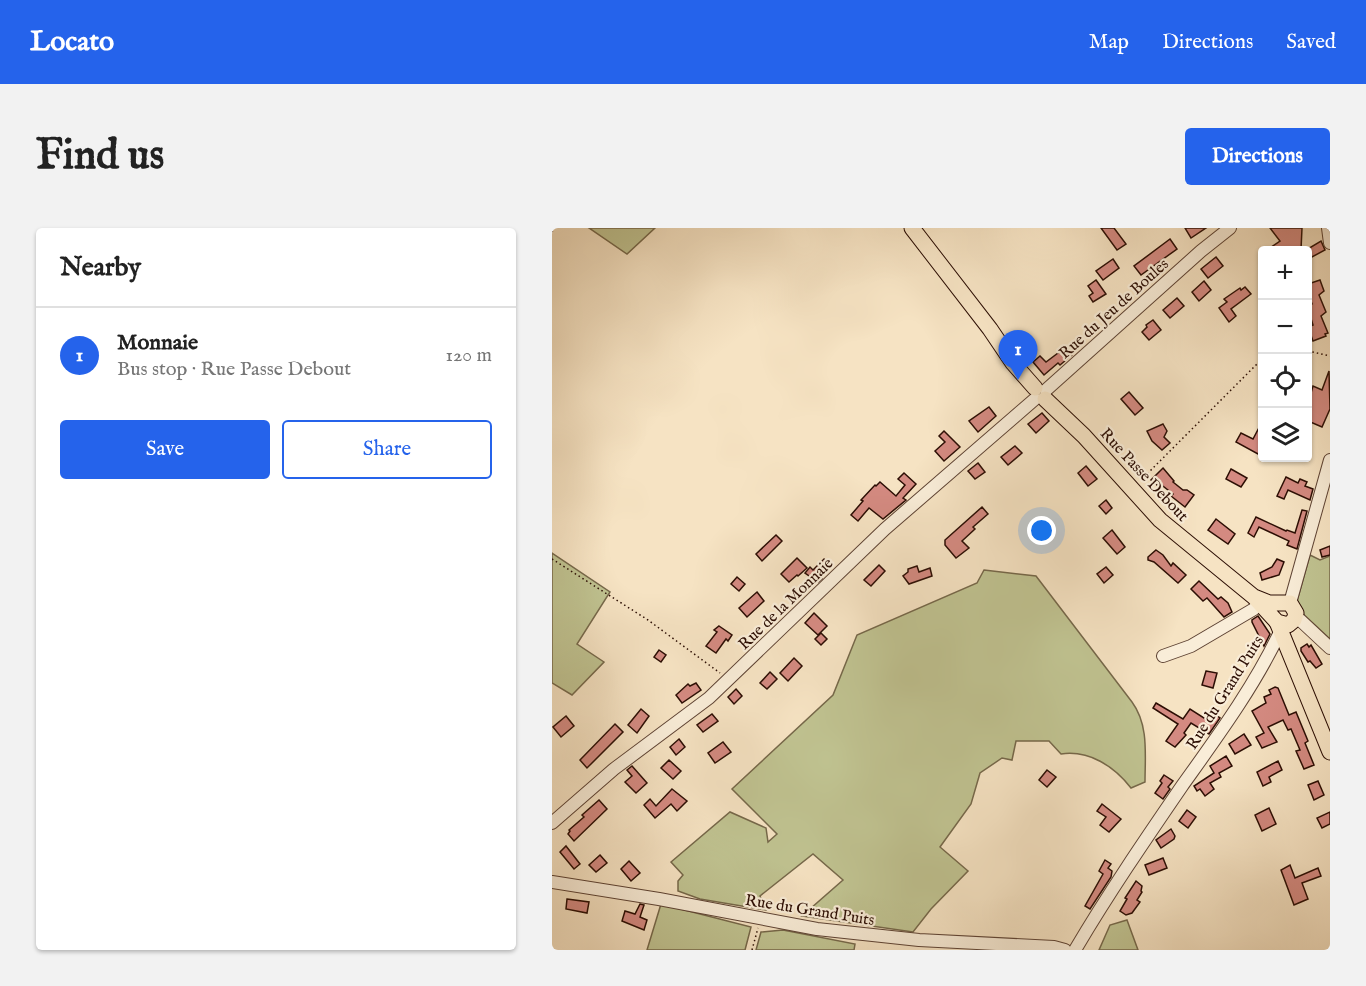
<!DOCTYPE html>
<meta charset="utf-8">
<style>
body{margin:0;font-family:"IM FELL English",serif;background:#f2f2f2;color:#222}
.controls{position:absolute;right:18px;top:18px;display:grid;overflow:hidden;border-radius:6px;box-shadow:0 2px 4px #0004}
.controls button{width:54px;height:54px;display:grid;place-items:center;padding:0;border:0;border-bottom:2px solid #e0e0e0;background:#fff;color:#222;font:30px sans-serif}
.you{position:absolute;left:490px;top:303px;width:21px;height:21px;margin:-15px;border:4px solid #fff;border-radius:50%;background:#1a73e8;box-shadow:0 0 0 9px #1a73e833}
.badge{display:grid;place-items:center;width:39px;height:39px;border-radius:50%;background:#2563eb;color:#fff;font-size:20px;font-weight:700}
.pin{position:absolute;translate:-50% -50px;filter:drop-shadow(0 2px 3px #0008)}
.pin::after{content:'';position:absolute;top:32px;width:21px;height:18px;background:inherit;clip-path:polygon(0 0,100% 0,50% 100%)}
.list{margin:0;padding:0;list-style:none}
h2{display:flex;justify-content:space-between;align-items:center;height:78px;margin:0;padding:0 24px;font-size:26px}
h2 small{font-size:20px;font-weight:400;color:#767676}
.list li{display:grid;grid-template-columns:39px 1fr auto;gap:18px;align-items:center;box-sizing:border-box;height:96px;padding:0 24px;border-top:2px solid #e0e0e0}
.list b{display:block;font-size:22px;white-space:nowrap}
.list p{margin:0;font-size:20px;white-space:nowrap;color:#767676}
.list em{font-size:20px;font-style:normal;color:#767676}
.actions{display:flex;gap:12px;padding:18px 24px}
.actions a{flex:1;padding:14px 0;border:2px solid #2563eb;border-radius:6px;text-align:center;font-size:21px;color:#2563eb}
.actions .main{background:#2563eb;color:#fff}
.icon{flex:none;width:33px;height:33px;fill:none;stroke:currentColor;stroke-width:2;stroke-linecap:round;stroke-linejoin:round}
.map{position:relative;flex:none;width:778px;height:722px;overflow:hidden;border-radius:6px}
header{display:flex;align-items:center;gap:36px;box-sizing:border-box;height:84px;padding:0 30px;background:#2563eb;color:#fff}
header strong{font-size:28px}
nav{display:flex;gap:33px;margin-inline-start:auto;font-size:21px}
.intro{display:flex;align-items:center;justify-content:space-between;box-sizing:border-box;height:144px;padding:0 36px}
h1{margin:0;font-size:42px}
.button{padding:15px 27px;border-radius:6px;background:#2563eb;color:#fff;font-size:21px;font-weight:700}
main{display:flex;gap:36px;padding:0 36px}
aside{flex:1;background:#fff;border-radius:6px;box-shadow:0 2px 4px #0004}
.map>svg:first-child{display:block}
.green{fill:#c0c391;stroke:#76684a;stroke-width:1.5}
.building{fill:#d48a81;stroke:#2c0e04;stroke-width:1.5}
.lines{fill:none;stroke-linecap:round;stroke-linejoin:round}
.minor-casing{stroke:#5e4334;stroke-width:14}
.major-casing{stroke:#2c0e04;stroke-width:17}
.path{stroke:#2c0e04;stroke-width:1.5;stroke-dasharray:1.5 3;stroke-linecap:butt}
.minor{stroke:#f9edd8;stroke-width:12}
.major{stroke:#f6e3c3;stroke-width:15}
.labels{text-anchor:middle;stroke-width:4.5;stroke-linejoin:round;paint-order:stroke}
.street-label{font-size:16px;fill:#2c0e04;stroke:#f9edd8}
</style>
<header>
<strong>Locato</strong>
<nav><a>Map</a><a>Directions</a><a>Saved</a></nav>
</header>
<div class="intro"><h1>Find us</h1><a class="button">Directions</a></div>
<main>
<aside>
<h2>Nearby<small></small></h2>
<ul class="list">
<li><span class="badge">1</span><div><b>Monnaie</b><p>Bus stop · Rue Passe Debout</p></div><em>120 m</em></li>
</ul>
<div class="actions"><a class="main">Save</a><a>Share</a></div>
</aside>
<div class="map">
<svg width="778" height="722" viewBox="0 0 778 722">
<rect width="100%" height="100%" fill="#f6e3c3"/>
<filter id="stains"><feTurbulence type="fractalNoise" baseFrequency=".00333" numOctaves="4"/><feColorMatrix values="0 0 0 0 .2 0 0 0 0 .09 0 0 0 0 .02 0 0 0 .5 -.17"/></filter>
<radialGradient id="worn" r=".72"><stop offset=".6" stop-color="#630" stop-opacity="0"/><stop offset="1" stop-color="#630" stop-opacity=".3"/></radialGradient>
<!-- green -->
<g class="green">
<polygon points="37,0 103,0 75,26"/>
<polygon points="0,325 58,364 25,416 52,434 20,467 0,455"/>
<polygon points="758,327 768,332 778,328 778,411 748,383 745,373"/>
<path d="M432 342 484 348 580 474C597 497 593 527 593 554L579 560C562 538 537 522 509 526L497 513H464L460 532 450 530 428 545 419 576 388 619 416 643 379 681 361 704 250 688 291 652 261 626 208 668 214 682 148 671 126 663V653L131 647 119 634 178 584 214 600 216 614 225 606 180 561 281 467 305 407 425 355Z"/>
<polygon points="109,676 199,699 193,722 95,722"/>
<polygon points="575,692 586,722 547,722 558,697"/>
<polygon points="231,702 303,716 302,722 204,722 209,704"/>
</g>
<!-- building -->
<g class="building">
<polygon points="549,0 562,0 574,16 565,22"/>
<polygon points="633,0 654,0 639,10"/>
<polygon points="718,0 750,0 749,22 715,22 728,13"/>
<polygon points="618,11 625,21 589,47 582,38"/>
<polygon points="769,13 773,22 758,30 754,22"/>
<polygon points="664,29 671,38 656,50 649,41"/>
<polygon points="561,31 567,40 551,52 544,43"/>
<polygon points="544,52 554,66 541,74 537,68 541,65 536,58"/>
<polygon points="768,52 772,63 767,67 774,84 769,88 776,105 773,106 774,108 761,113 756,99 761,97 756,81 756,78 760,76 756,65 756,56"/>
<polygon points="652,53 659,62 647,73 640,64"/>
<polygon points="693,59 699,66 679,81 684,88 677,94 667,80 675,74 672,71 688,60 689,62"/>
<polygon points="625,70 632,78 618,90 611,82"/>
<polygon points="601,92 609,102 597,112 590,104 595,99 594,97"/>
<polygon points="514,119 520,127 508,137 506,135 492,147 481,134 488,128 494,134"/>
<polygon points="777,143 778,181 770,199 756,193 756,175 761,158 770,162"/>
<polygon points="577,164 591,180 583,187 569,171"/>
<polygon points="437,179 444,188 426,204 417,193"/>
<polygon points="490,185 497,193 484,205 476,196"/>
<polygon points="711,192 711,218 706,226 684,214 689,205 701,211"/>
<polygon points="611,196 615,203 612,209 618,215 610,222 600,213 595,203"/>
<polygon points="392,203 408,219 392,233 383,223 393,214 387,208"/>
<polygon points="463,218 470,225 456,237 449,229"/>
<polygon points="426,235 433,244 423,251 416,243"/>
<polygon points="534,238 545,251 536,258 526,245"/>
<polygon points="611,240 622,253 621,254 631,262 635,262 642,267 633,279 619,268 621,266 607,255 605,257 599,252"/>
<polygon points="679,241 695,250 689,259 674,251"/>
<polygon points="352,245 364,256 351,270 354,272 331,291 317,280 306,293 299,287 311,273 309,272 323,257 324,258 328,254 344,268 353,257 346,251"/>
<polygon points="734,249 746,255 748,251 755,254 753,258 761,261 758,272 736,262 732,271 725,268"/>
<polygon points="554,272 560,280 554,286 547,278"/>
<polygon points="430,279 436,286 421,299 423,301 410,313 417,320 404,330 393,317 393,312"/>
<polygon points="750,282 755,283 745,321 735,317 737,313 707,299 702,309 696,305 704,289 734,303 735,302 743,305"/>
<polygon points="664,291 683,306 676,316 656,302"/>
<polygon points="560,302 573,319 565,326 551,310"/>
<polygon points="224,307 230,313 210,333 204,326"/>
<polygon points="778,318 778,327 770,329 768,322"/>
<polygon points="604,322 611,327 619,338 621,335 634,347 626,355 602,334 596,332 596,329"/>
<polygon points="245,330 255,340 246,348 245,347 237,354 229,346"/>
<polygon points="272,331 277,337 266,347 270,351 266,354 253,345 258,339 261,342"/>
<polygon points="725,331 732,334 727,347 710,352 708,345 720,339"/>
<polygon points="327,337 333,343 319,358 312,352"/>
<polygon points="365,338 367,344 378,340 380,348 357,356 351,348 356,344 356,341"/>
<polygon points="554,339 561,347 552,355 545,346"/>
<polygon points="185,349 193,356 187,363 179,356"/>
<polygon points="647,353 666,371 669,369 676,375 680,384 672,389 655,370 651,373 639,361"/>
<polygon points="205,364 212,373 195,389 187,380"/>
<polygon points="262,385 275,398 266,407 253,395"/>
<polygon points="706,388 718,406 712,418 700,394 700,392"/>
<polygon points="167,398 180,407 176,413 174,411 164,425 154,418 165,404 162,402"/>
<polygon points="269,405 275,411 269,417 263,411"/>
<polygon points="755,416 757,419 759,417 770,436 764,440 758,433 756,434 749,423 749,420"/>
<polygon points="107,422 114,427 109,434 102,429"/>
<polygon points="242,430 250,438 236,453 228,445"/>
<polygon points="654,443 665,445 661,460 650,457"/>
<polygon points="218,444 225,451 215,461 208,455"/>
<polygon points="144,455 149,462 130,475 124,467 136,456 138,458"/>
<polygon points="723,459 726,460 737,487 744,484 756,513 753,515 762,537 752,541 744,523 748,522 739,501 736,502 731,492 716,499 725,514 710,520 704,509 712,505 700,483 714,475 712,469 719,466 717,462"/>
<polygon points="184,461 190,468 182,476 176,469"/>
<polygon points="604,475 631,491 638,481 655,492 660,484 668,490 657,506 639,495 632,505 634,507 623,519 614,513 626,496 601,480"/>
<polygon points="89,481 97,488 85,505 76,497"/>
<polygon points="160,486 166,493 151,504 145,497"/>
<polygon points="14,488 22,498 9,509 1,499"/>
<polygon points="63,496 71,504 35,540 28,532"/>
<polygon points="692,506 699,517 683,526 677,516"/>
<polygon points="127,511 133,519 124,527 118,519"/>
<polygon points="171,514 179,524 163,535 156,525"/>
<polygon points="674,528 680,538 667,545 669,549 658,555 662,561 653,568 648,561 645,563 642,558 662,545 658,538"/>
<polygon points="117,532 129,543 121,551 109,540"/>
<polygon points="726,533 730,542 717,549 719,554 711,558 705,544"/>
<polygon points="80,538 95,555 84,565 73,554 80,548 75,542"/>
<polygon points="495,542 504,549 495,559 487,552"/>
<polygon points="612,547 621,553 616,559 618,561 611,571 603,565 610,555 608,553"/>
<polygon points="766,553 772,567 762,572 756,557"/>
<polygon points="120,561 135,573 125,583 119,576 103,590 92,577 98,571 104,578"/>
<polygon points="47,572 55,581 22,613 16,606 18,603 17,602 32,589 30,587"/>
<polygon points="550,576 569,591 557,604 548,597 554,589 545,583"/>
<polygon points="717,580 724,596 710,603 703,587"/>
<polygon points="635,582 644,589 636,600 627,593"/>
<polygon points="778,584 778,596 770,600 765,590"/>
<polygon points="619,601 623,608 622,611 609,620 604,612"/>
<polygon points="14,618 28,636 22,641 8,624"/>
<polygon points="48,627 55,635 44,644 37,637"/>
<polygon points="611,630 615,640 597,647 593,637"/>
<polygon points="553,632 559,636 556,640 560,643 559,649 538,681 533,678 551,646 547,643"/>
<polygon points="77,633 88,645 79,653 69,641"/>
<polygon points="738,637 743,650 766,640 769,648 750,655 756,671 742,677 729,642"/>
<polygon points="584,653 590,658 589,663 590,664 585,672 588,674 580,685 574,687 568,683 575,671 573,670"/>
<polygon points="15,671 37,674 35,685 14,681"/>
<polygon points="88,676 92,677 88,689 95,692 92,702 70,693 73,683 83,686"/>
</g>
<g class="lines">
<defs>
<g id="minor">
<polyline points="776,0 778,15"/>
<polyline points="494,162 649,23 678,0"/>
<polyline points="738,375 778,232"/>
<polyline points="743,390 748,392 778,420"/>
<polyline points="611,428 639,418 702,381 706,376"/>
<polyline points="0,595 62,541 157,470 333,301 483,171"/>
<polyline points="0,654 107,671 265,701 367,712 502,719 513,722"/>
<path d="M523 722C556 666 593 612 630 558 665 509 702 459 728 404"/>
</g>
<g id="major">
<polyline points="360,0 438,101 461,135 483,160"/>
<polyline points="493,171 532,208 608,292 702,369 725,394 736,397 742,392 744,385 738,375 717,375 702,369"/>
<polyline points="725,394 778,524"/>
</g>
</defs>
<!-- minor casing -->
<use href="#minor" class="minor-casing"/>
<!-- major casing -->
<use href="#major" class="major-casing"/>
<!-- path -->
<g class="path">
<polyline points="0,4 2,0"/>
<polyline points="756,123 778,128"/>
<polyline points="589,252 710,131"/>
<polyline points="0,331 96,392 168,445"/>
<polyline points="200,722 206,700"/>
</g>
<!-- minor -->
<use href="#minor" class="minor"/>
<!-- major -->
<use href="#major" class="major"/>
</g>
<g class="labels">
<!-- street labels -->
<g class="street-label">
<text transform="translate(561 80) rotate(-42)" y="6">Rue du Jeu de Boules</text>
<text transform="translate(593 246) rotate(47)" y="6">Rue Passe Debout</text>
<text transform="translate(233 375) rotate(-44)" y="6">Rue de la Monnaie</text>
<text transform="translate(672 464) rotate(-58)" y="6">Rue du Grand Puits</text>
<text transform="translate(258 681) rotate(9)" y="6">Rue du Grand Puits</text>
</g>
</g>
<rect width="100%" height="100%" filter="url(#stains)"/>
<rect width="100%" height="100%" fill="url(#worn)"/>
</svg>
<div class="controls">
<button>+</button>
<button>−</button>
<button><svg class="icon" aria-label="locate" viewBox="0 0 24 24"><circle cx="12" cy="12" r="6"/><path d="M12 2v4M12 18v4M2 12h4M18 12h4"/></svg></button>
<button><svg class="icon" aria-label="layers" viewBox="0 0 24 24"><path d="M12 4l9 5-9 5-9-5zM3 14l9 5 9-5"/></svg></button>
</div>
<div class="you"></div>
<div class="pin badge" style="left:466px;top:152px">1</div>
</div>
</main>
